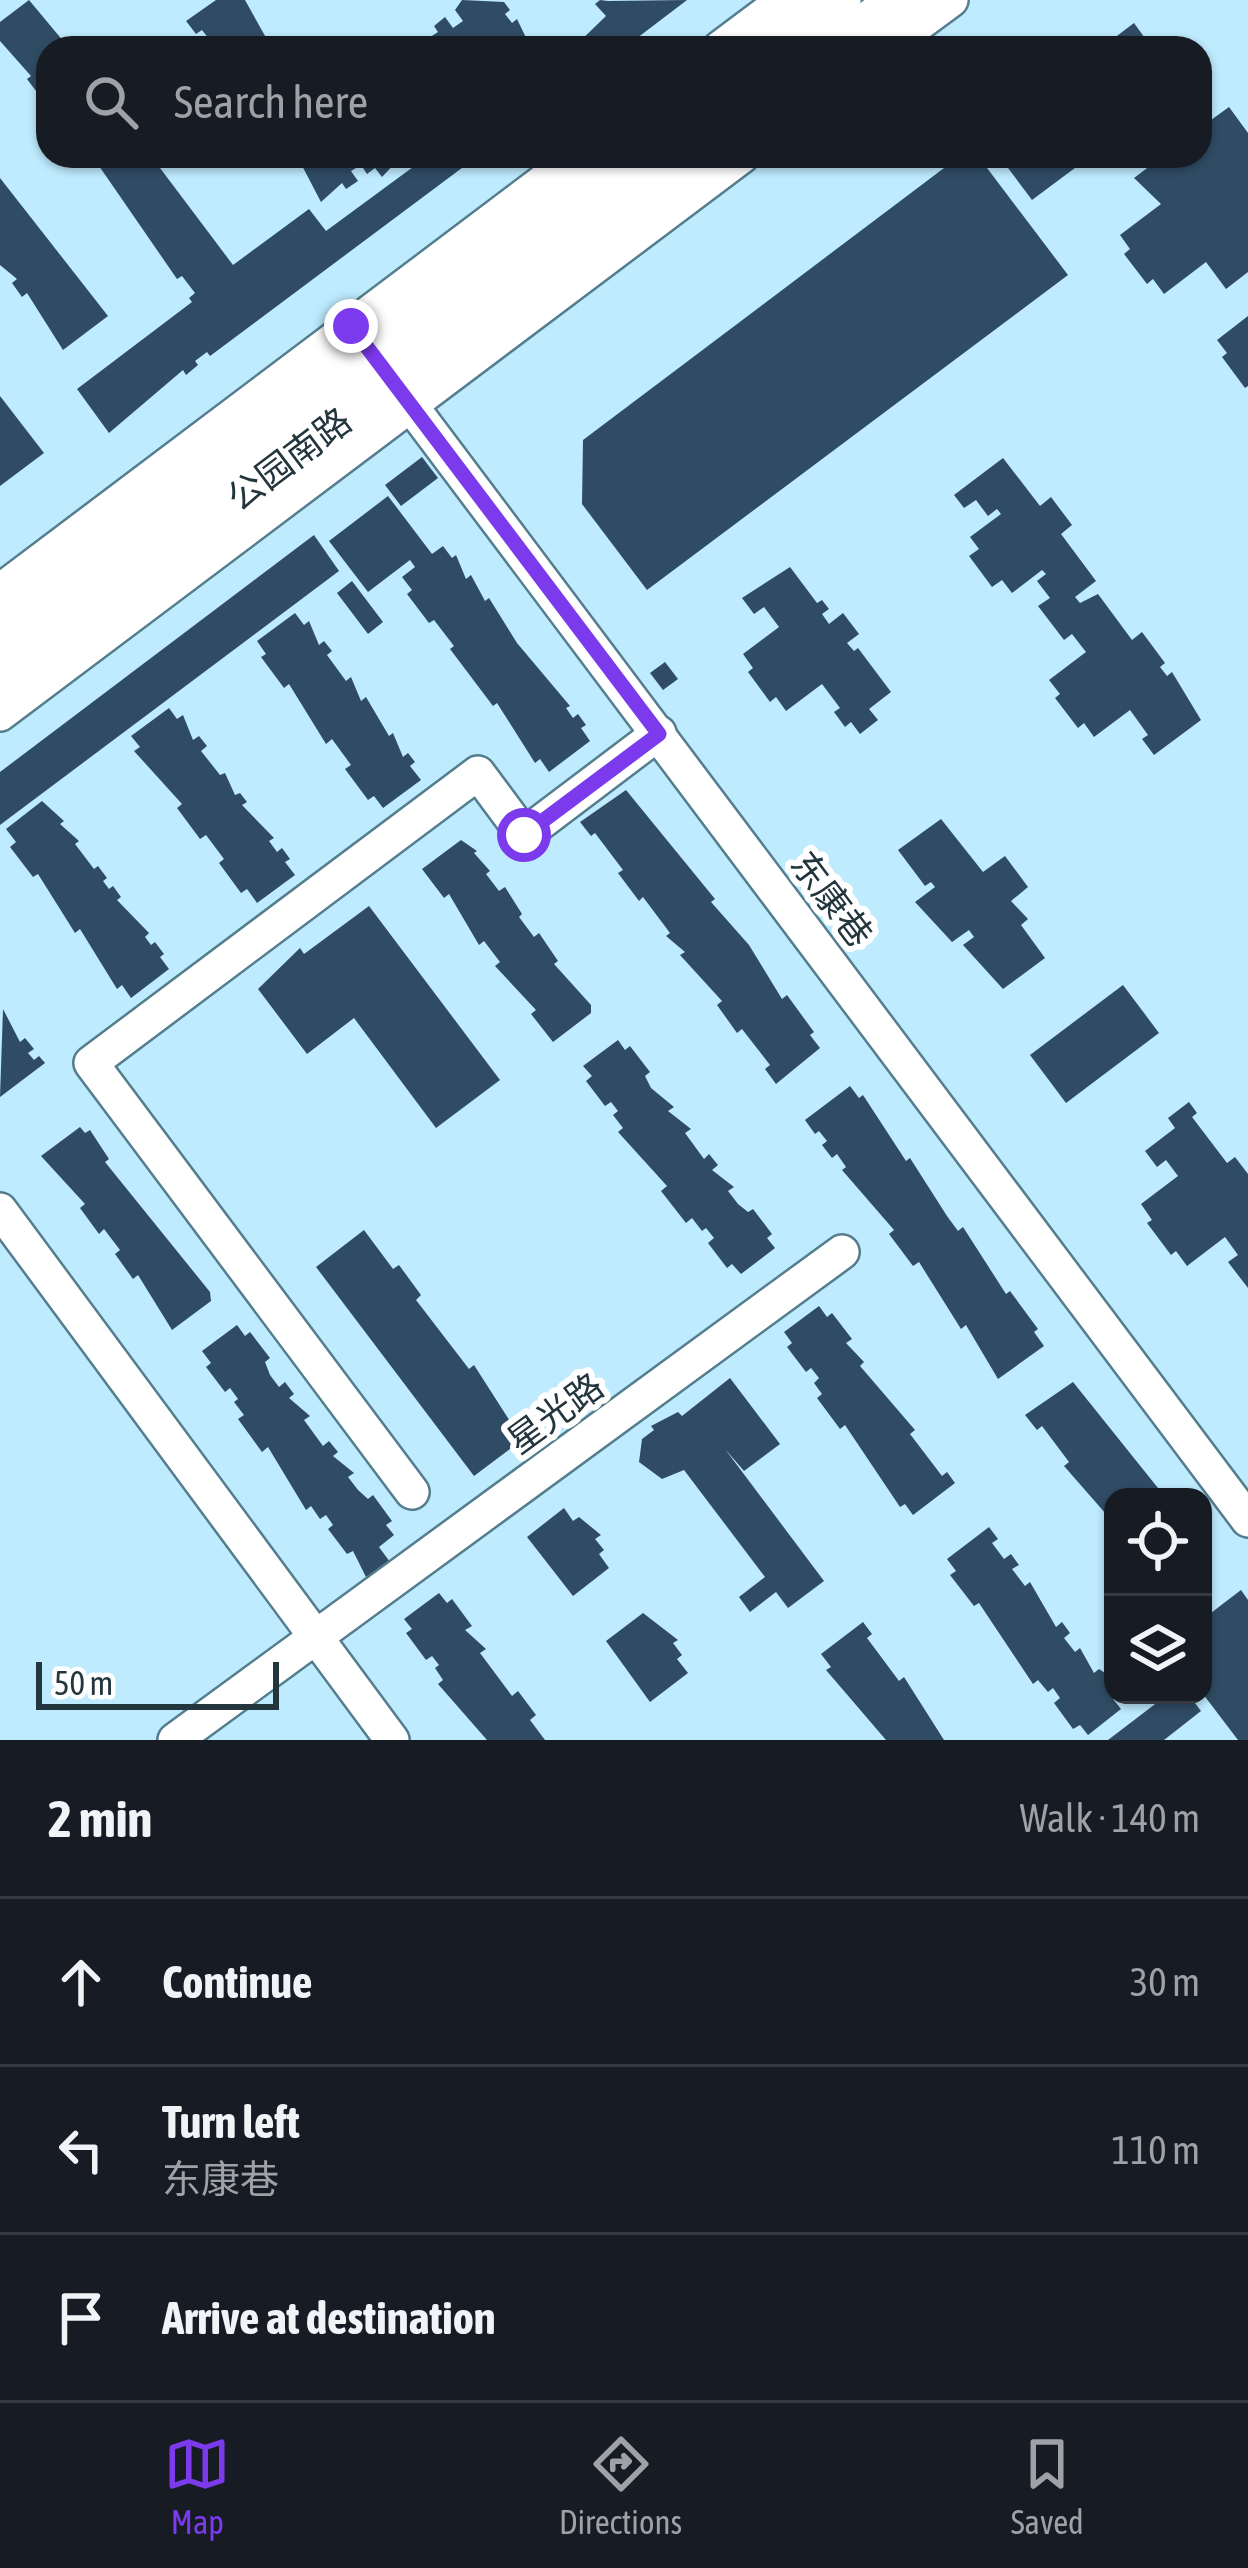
<!DOCTYPE html>
<meta charset="utf-8">
<style>
body{margin:0;font-family:"Asap Condensed","Noto Sans SC",sans-serif;background:#20242c;color:#f1f3f6}
.controls{position:absolute;right:36px;bottom:36px;display:grid;overflow:hidden;border-radius:24px;box-shadow:0 3px 9px #0004}
.controls button{width:108px;height:108px;display:grid;place-items:center;padding:0;border:0;border-bottom:3px solid #363941;background:#171b24;color:#f1f3f6;font:60px sans-serif}
.scale{position:absolute;left:36px;bottom:30px;width:243px;box-sizing:border-box;padding-left:12px;border:6px solid #24363d;border-top:0;font-size:33px;line-height:42px;white-space:nowrap;color:#24363d;-webkit-text-stroke:9px #fff;paint-order:stroke}
.stop{position:absolute;width:36px;height:36px;margin:-27px;border:9px solid #7c3aed;border-radius:50%;background:#fff}
.stop.end{background:#7c3aed;border-color:#fff;box-shadow:0 3px 12px #0008}
.list{margin:0;padding:0;list-style:none}
h2{display:flex;justify-content:space-between;align-items:center;height:156px;margin:0;padding:0 48px;font-size:51px}
h2 small{font-size:39px;font-weight:400;color:#9ea1a6}
.list li{display:grid;grid-template-columns:78px 1fr auto;gap:36px;align-items:center;box-sizing:border-box;height:168px;padding:0 48px;border-top:3px solid #363941}
.list b{display:block;font-size:45px;white-space:nowrap}
.list p{margin:0;font-size:39px;white-space:nowrap;color:#9ea1a6}
.list em{font-size:39px;font-style:normal;color:#9ea1a6}
.icon{flex:none;width:66px;height:66px;fill:none;stroke:currentColor;stroke-width:2;stroke-linecap:round;stroke-linejoin:round}
.map{position:relative;flex:none;width:1248px;height:1740px;overflow:hidden}
.search{position:absolute;background:#171b24;box-shadow:0 3px 9px #0004;left:36px;right:36px;top:36px;height:132px;display:flex;align-items:center;gap:30px;box-sizing:border-box;padding:0 42px;border-radius:36px;color:#9ea1a6;font-size:45px}
.sheet{height:660px;background:#171b24}
nav{display:flex;justify-content:space-around;align-items:center;box-sizing:border-box;height:168px;border-top:3px solid #363941;background:#171b24;font-size:33px;color:#9ea1a6}
nav a{display:grid;justify-items:center;gap:6px}
nav .on{color:#7c3aed}
.map>svg:first-child{display:block}
.building{fill:#304c64}
.lines{fill:none;stroke-linecap:round;stroke-linejoin:round}
.minor-casing{stroke:#547d8e;stroke-width:38}
.secondary-casing{stroke:#547d8e;stroke-width:50}
.minor{stroke:#fff;stroke-width:33}
.secondary{stroke:#fff;stroke-width:45}
.route{stroke:#7c3aed;stroke-width:15}
.labels{text-anchor:middle;stroke-width:12;stroke-linejoin:round;paint-order:stroke}
.street-label{font-size:36px;fill:#24363d;stroke:#fff}
</style>
<div class="map">
<svg width="1248" height="1740" viewBox="0 0 1248 1740">
<rect width="100%" height="100%" fill="#beebfe"/>
<!-- building -->
<g class="building">
<polygon points="29,0 69,48 48,48 48,107 27,79 31,76 0,41 0,22"/>
<polygon points="216,0 245,0 269,43 274,39 281,48 216,48 202,30 196,34 186,21"/>
<polygon points="462,0 504,2 510,10 505,14 512,23 517,19 531,48 413,48 438,32 434,26 445,17 453,28 463,21 455,10"/>
<polygon points="600,0 608,1 687,0 624,48 573,48 606,16 595,4"/>
<polygon points="1134,23 1152,48 1101,48"/>
<polygon points="1229,107 1248,133 1248,272 1226,289 1206,262 1164,294 1153,279 1147,284 1124,254 1130,249 1120,235 1161,204 1134,178 1163,156 1200,156 1200,128"/>
<polygon points="85,156 151,156 233,265 309,209 326,231 428,156 478,156 210,356 207,352 195,361 198,365 186,375 183,370 109,433 77,389 192,302 189,298 195,293 182,276 177,279 97,163 92,166"/>
<polygon points="288,156 402,156 382,177 375,168 367,174 361,165 351,171 358,181 346,189 342,183 321,202 298,158 293,162"/>
<polygon points="960,156 978,156 1068,275 647,590 582,504 583,440"/>
<polygon points="999,156 1091,156 1032,200"/>
<polygon points="0,178 108,316 63,350 27,293 22,297 12,283 17,279 0,265"/>
<polygon points="1248,316 1248,386 1245,388 1222,357 1227,353 1217,340"/>
<polygon points="0,396 44,453 0,486"/>
<polygon points="422,457 438,478 401,506 385,485"/>
<polygon points="1003,458 1040,506 1051,497 1072,525 1061,534 1096,581 1075,597 1080,603 1098,594 1132,640 1142,632 1165,663 1160,667 1167,676 1172,672 1201,720 1154,755 1142,739 1148,735 1130,710 1094,737 1084,723 1078,728 1055,698 1060,694 1049,680 1086,652 1072,634 1064,640 1038,606 1050,598 1037,581 1046,574 1042,570 1012,593 1002,580 992,587 969,556 979,549 970,537 1001,514 997,509 988,516 976,500 964,508 954,495"/>
<polygon points="388,496 432,554 443,546 452,558 456,555 466,579 471,575 485,601 489,598 517,643 570,706 566,708 573,718 578,714 586,725 581,728 590,741 549,772 540,759 535,763 497,703 493,706 450,649 454,646 434,620 429,623 407,594 412,590 402,577 415,567 410,560 368,592 329,541"/>
<polygon points="314,535 339,571 0,825 0,772"/>
<polygon points="790,567 817,603 822,600 829,609 822,614 829,624 843,613 859,634 847,643 854,651 858,648 891,692 869,709 878,720 860,734 851,722 845,727 834,712 840,708 822,684 786,711 776,697 770,702 748,672 753,668 743,654 779,627 764,607 754,614 742,598"/>
<polygon points="352,581 383,622 368,634 337,593"/>
<polygon points="295,613 304,625 309,621 319,645 324,641 332,651 327,655 346,681 351,677 361,701 366,697 389,736 393,733 403,757 408,753 415,762 410,766 421,780 383,808 374,796 368,800 345,769 351,765 332,739 326,744 289,684 284,688 261,657 266,654 257,641"/>
<polygon points="665,662 678,679 663,690 650,673"/>
<polygon points="169,708 177,719 183,715 193,740 199,736 207,746 201,751 220,775 225,773 235,795 240,793 247,802 242,805 274,838 269,841 277,852 282,848 290,859 285,862 295,875 257,903 247,889 241,893 219,863 224,859 206,835 200,839 177,808 182,804 134,751 140,747 131,736"/>
<polygon points="626,790 715,899 711,902 749,945 782,999 787,995 814,1032 810,1035 820,1048 776,1084 765,1069 770,1065 742,1029 737,1033 717,1005 722,1001 680,955 685,952 666,936 670,933 643,897 639,901 618,873 623,870 595,833 591,836 580,822"/>
<polygon points="42,801 64,821 60,824 79,841 75,844 94,869 98,866 107,878 103,881 109,889 113,886 121,897 117,900 149,933 145,937 151,945 155,942 164,954 160,957 169,969 131,998 122,985 117,989 80,929 75,933 38,874 33,877 10,847 16,842 6,829"/>
<polygon points="941,819 983,872 1005,856 1028,887 1011,901 1028,919 1021,925 1045,958 1003,989 963,945 974,937 969,930 952,942 915,902 935,887 931,882 925,886 898,850"/>
<polygon points="461,840 477,851 474,853 490,871 486,874 499,891 505,887 522,914 519,917 534,937 539,933 558,961 554,964 591,1005 591,1013 553,1042 531,1014 536,1010 495,966 500,962 484,941 479,945 449,894 444,898 422,869"/>
<polygon points="369,906 500,1080 436,1128 354,1018 307,1054 258,989 300,948 304,954"/>
<polygon points="1123,985 1159,1033 1066,1103 1030,1055"/>
<polygon points="3,1009 20,1042 25,1038 34,1049 28,1053 34,1060 39,1056 45,1063 0,1097"/>
<polygon points="618,1040 625,1050 630,1046 650,1072 645,1076 651,1088 674,1107 668,1111 691,1129 685,1133 704,1159 709,1154 718,1165 712,1170 734,1187 728,1191 738,1204 748,1212 753,1209 772,1234 767,1238 775,1248 741,1274 732,1264 727,1268 708,1243 714,1238 706,1228 702,1231 692,1218 686,1223 661,1191 667,1186 618,1132 623,1128 613,1115 618,1111 611,1102 605,1106 586,1081 592,1076 583,1066"/>
<polygon points="850,1086 859,1098 863,1095 906,1161 910,1158 947,1216 958,1231 963,1227 1006,1294 1010,1291 1038,1329 1034,1332 1044,1346 998,1379 966,1325 961,1329 919,1262 913,1266 889,1234 894,1230 842,1170 846,1167 837,1154 832,1158 822,1145 827,1141 819,1131 815,1134 805,1120"/>
<polygon points="1189,1102 1197,1113 1192,1117 1227,1163 1235,1157 1248,1174 1248,1288 1228,1262 1238,1255 1225,1237 1187,1266 1176,1251 1171,1255 1147,1223 1152,1220 1141,1204 1178,1176 1166,1160 1157,1167 1145,1151 1175,1128 1168,1118"/>
<polygon points="80,1127 85,1133 90,1130 109,1159 105,1162 210,1292 211,1301 172,1330 138,1275 133,1279 115,1254 120,1250 104,1229 99,1234 80,1208 85,1204 41,1156"/>
<polygon points="364,1230 393,1269 399,1265 421,1295 416,1300 469,1369 474,1365 522,1440 474,1476 316,1267"/>
<polygon points="819,1306 827,1317 832,1313 852,1339 846,1343 864,1362 860,1366 915,1430 910,1434 942,1476 947,1472 955,1483 913,1515 905,1504 900,1507 845,1425 840,1429 817,1398 822,1394 814,1383 819,1378 811,1368 806,1372 787,1347 792,1343 784,1332"/>
<polygon points="237,1325 245,1336 250,1332 270,1358 265,1362 270,1375 279,1387 285,1382 294,1394 289,1398 310,1416 304,1420 323,1446 329,1441 338,1452 333,1456 354,1473 348,1477 358,1490 368,1499 373,1495 392,1521 386,1525 394,1535 379,1547 390,1562 367,1579 353,1551 347,1554 328,1529 333,1525 326,1515 320,1519 311,1506 306,1510 268,1447 262,1452 238,1419 244,1415 234,1402 238,1399 230,1388 225,1392 206,1367 211,1363 202,1351"/>
<polygon points="730,1378 780,1444 744,1471 725,1449 824,1581 788,1608 776,1592 750,1612 739,1597 765,1577 684,1470 662,1479 639,1462 642,1439 654,1430 651,1426 678,1412 682,1416"/>
<polygon points="1073,1382 1162,1493 1113,1497 1113,1522 1064,1466 1069,1462 1042,1426 1037,1430 1025,1415"/>
<polygon points="564,1508 573,1521 579,1517 601,1535 595,1539 604,1550 599,1554 609,1568 573,1596 527,1537"/>
<polygon points="989,1527 998,1539 992,1543 1004,1559 1011,1554 1019,1565 1012,1569 1025,1586 1030,1582 1056,1627 1062,1622 1070,1633 1064,1638 1075,1652 1080,1648 1094,1673 1099,1669 1108,1675 1113,1695 1119,1695 1113,1699 1121,1709 1088,1735 1080,1725 1073,1729 1054,1703 1060,1698 1053,1688 1048,1692 1038,1680 1033,1684 979,1603 974,1606 950,1575 956,1571 947,1559"/>
<polygon points="1241,1590 1248,1600 1248,1740 1238,1740 1203,1694 1203,1619"/>
<polygon points="439,1593 447,1603 452,1599 472,1626 465,1630 486,1649 480,1653 512,1696 518,1691 536,1715 530,1720 545,1740 487,1740 438,1684 443,1680 435,1668 439,1665 432,1656 426,1660 406,1633 412,1629 404,1619"/>
<polygon points="643,1613 678,1640 673,1643 682,1655 677,1659 688,1673 650,1702 606,1641"/>
<polygon points="863,1622 872,1634 867,1638 899,1681 904,1677 944,1740 886,1740 826,1670 831,1667 821,1654"/>
<polygon points="1167,1695 1189,1695 1201,1711 1164,1740 1108,1740"/>
</g>
<g class="lines">
<defs>
<g id="minor">
<polyline points="720,48 784,0"/>
<polyline points="886,48 951,0"/>
<polyline points="351,326 1248,1520"/>
<polyline points="0,591 577,156"/>
<polyline points="0,714 742,156"/>
<polyline points="0,1210 392,1740"/>
<polyline points="412,1492 91,1063 478,773 524,835 659,733"/>
<polyline points="175,1740 842,1252"/>
</g>
<g id="secondary">
<polyline points="774,48 838,0"/>
<polyline points="838,48 902,0"/>
<polyline points="0,635 632,156"/>
<polyline points="0,676 694,156"/>
</g>
</defs>
<!-- minor casing -->
<use href="#minor" class="minor-casing"/>
<!-- secondary casing -->
<use href="#secondary" class="secondary-casing"/>
<!-- minor -->
<use href="#minor" class="minor"/>
<!-- secondary -->
<use href="#secondary" class="secondary"/>
</g>
<g class="lines">
<!-- route -->
<polyline class="route" points="351,326 659,734 524,835"/>
</g>
<g class="labels">
<!-- street labels -->
<g class="street-label">
<text transform="translate(289 459) rotate(-37)" y="13">公园南路</text>
<text transform="translate(832 899) rotate(53)" y="13">东康巷</text>
<text transform="translate(555 1413) rotate(-36)" y="13">星光路</text>
</g>
</g>
</svg>
<div class="controls">
<button><svg class="icon" aria-label="locate" viewBox="0 0 24 24"><circle cx="12" cy="12" r="6"/><path d="M12 2v4M12 18v4M2 12h4M18 12h4"/></svg></button>
<button><svg class="icon" aria-label="layers" viewBox="0 0 24 24"><path d="M12 4l9 5-9 5-9-5zM3 14l9 5 9-5"/></svg></button>
</div>
<div class="scale">50 m</div>
<div class="stop" style="left:524px;top:835px"></div>
<div class="stop end" style="left:351px;top:326px"></div>
<div class="search"><svg class="icon" aria-label="search" viewBox="0 0 24 24"><circle cx="10" cy="10" r="6"/><path d="M15 15l6 6"/></svg>Search here</div>
</div>
<section class="sheet">
<h2>2 min<small>Walk · 140 m</small></h2>
<ul class="list">
<li><svg class="icon" aria-label="ahead" viewBox="0 0 24 24"><path d="M12 20V5M6 11l6-6 6 6"/></svg><div><b>Continue</b></div><em>30 m</em></li>
<li><svg class="icon" aria-label="left" viewBox="0 0 24 24"><path d="M17 20v-9H6M10 6l-5 5 5 5"/></svg><div><b>Turn left</b><p>东康巷</p></div><em>110 m</em></li>
<li><svg class="icon" aria-label="arrive" viewBox="0 0 24 24"><path d="M6 21V4h12l-3 4 3 4H6"/></svg><div><b>Arrive at destination</b></div></li>
</ul>
</section>
<nav>
<a class="on"><svg class="icon" aria-label="map" viewBox="0 0 24 24"><path d="M3 6l6-2 6 2 6-2v14l-6 2-6-2-6 2zM9 4v14M15 6v14"/></svg>Map</a>
<a><svg class="icon" aria-label="directions" viewBox="0 0 24 24"><path d="M12 3l9 9-9 9-9-9zM9 14v-3h6M13 9l2 2-2 2"/></svg>Directions</a>
<a><svg class="icon" aria-label="saved" viewBox="0 0 24 24"><path d="M7 4h10v16l-5-4-5 4z"/></svg>Saved</a>
</nav>
